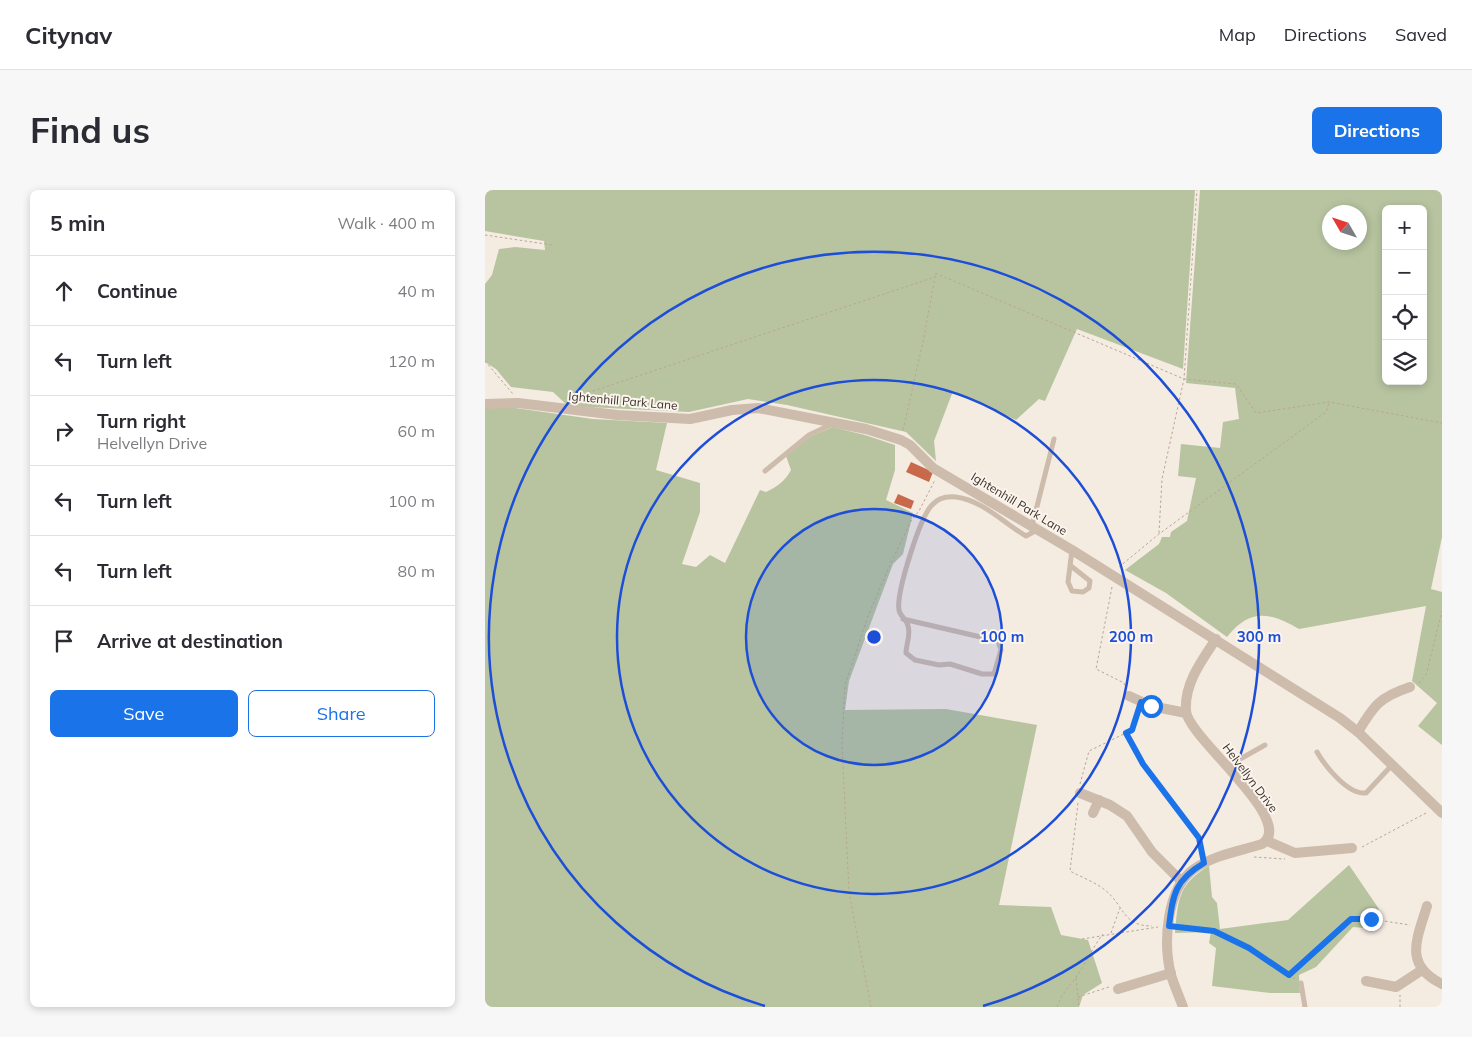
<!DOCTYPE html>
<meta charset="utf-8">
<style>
body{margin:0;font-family:Mulish,sans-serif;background:#f7f7f7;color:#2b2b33}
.controls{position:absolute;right:15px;top:15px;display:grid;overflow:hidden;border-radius:8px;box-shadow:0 2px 8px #0003}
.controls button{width:45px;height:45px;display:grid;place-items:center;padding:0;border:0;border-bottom:1px solid #e1e1e2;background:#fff;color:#2b2b33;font:25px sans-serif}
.compass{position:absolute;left:837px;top:15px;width:45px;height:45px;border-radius:50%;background:#fff;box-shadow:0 2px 8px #0003;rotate:309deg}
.stop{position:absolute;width:15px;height:15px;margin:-11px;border:4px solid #1a73e8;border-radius:50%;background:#fff}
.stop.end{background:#1a73e8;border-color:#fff;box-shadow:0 1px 5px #0008}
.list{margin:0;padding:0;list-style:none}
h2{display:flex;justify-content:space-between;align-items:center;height:65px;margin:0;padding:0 20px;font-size:21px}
h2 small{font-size:16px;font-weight:400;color:#7c7c81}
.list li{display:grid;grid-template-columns:32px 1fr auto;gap:15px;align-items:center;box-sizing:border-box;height:70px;padding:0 20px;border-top:1px solid #e1e1e2}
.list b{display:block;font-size:19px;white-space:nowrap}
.list p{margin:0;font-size:16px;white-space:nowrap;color:#7c7c81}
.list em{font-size:16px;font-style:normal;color:#7c7c81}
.actions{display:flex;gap:10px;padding:15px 20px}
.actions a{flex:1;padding:11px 0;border:1px solid #1a73e8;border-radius:8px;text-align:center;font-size:18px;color:#1a73e8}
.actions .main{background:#1a73e8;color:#fff}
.icon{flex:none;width:28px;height:28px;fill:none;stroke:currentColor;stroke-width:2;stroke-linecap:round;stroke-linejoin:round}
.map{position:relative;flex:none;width:957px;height:817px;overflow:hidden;border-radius:8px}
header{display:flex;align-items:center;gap:30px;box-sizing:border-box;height:70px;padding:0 25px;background:#fff;border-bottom:1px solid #e1e1e2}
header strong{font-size:24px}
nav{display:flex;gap:28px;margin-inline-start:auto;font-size:18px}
.intro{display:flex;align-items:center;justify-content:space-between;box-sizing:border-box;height:120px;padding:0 30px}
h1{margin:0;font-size:35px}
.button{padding:12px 22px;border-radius:8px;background:#1a73e8;color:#fff;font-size:18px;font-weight:700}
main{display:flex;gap:30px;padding:0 30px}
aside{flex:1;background:#fff;border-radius:8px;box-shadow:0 2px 8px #0003}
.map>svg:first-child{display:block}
.green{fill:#b8c4a0;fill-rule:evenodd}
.building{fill:#c8694b}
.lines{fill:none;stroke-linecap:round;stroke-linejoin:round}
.path{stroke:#b9a596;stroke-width:1;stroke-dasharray:2.5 2.5;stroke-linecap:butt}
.lane{stroke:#cdbbac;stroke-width:5}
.street{stroke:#cdbbac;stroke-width:10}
.route{stroke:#1a73e8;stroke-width:6}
.ring{fill:none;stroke:#1d4ed8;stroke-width:2.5}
.labels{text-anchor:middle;stroke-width:4;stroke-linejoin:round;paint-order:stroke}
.street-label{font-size:12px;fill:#3b302b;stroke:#fbf5ee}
.centre{fill:#1d4ed8;stroke:#fbf5ee;stroke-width:2.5}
.ring-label{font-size:15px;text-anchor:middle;font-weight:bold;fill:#1d4ed8;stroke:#fbf5ee;stroke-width:4;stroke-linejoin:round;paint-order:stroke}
</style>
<header>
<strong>Citynav</strong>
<nav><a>Map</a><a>Directions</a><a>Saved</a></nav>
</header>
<div class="intro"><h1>Find us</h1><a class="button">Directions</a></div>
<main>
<aside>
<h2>5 min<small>Walk · 400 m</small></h2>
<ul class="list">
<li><svg class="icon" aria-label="ahead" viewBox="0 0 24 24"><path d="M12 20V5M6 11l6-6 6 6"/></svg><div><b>Continue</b></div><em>40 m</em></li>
<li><svg class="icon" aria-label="left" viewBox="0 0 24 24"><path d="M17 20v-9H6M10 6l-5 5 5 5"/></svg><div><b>Turn left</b></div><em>120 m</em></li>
<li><svg class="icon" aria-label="right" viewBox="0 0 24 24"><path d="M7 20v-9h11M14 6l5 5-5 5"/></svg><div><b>Turn right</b><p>Helvellyn Drive</p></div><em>60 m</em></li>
<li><svg class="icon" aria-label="left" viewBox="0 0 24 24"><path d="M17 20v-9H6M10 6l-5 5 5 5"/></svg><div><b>Turn left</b></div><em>100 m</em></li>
<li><svg class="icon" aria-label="left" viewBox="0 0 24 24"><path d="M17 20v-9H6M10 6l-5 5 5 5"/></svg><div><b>Turn left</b></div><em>80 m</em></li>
<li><svg class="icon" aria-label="arrive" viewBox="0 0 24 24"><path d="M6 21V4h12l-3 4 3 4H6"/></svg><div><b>Arrive at destination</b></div></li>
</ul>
<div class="actions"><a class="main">Save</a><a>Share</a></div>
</aside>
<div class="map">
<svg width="957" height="817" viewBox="0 0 957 817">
<rect width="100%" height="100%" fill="#f4ebe1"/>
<!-- green -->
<g class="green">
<polygon points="0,0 710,0 698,179 592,139 560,211 554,209 531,230 468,201 449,251 451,271 421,242 302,215 263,209 204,222 83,216 68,202 26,197 11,179 0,172 0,94 7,85 14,59 30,57 60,60 59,51 0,41"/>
<path d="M715 0H957V347L946 399 957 402V555L933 536 952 513 927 491 941 416 814 439C784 422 765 418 742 447L681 403 640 380 674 354 677 347H685L686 342 702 331 711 288 693 286 696 254 735 258 738 232 754 229 750 198 701 193ZM901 19H938V191H901ZM844 22H874V52H844Z"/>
<path d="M0 218H30L108 229 182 233 171 280 215 293V322L197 374 211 377 225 365 240 373 275 300 281 302C292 297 300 291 306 280L301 266 325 247 347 237 380 245 410 255V280L401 310 428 323 418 364 408 374 364 491 360 520 461 519 552 535 514 715 566 717 576 745 603 750 617 793 598 805 594 817H0Z"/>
<path d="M864 675 894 719 880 738 868 737 831 777 814 785 815 803H785L727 796 731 758 724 753 726 742 690 743C693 710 693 694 724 676L727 707 732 713 735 739 803 730Z"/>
</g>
<!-- building -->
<g class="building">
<polygon points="426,272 448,282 444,292 421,282"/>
<polygon points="413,304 429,311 426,319 409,313"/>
</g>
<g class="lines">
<!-- path -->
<g class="path">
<polyline points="0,45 67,55"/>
<polyline points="0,171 28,204"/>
<polyline points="84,209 450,87 450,83 699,189 751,194 771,223 844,212 957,233"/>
<polyline points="418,240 438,152 450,87"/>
<polyline points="674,343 677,289 699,189 712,0"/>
<polyline points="634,377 674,344 841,222 844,213"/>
<polyline points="627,397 611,479 639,493 640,496"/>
<polyline points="934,493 941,485 957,421"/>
<polyline points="642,543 658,574 714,648 718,663"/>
<polyline points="595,594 604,561 647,540 653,522"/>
<path d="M593 613 585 681C596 687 610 692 620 700 640 716 637 736 667 736"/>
<polyline points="877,657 941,623"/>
<polyline points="769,667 800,669"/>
<polyline points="691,737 729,741 764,758 804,785"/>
<polyline points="626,743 635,718"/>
<polyline points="597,749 673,737"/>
<polyline points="591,788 594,817"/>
<polyline points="810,789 804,785 866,729 886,729 925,735"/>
<polyline points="593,807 624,797"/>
<polyline points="386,817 364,702 357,554 360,495 383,426 405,375 426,331 434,321 450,290"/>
<path d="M572 817C576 803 586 796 593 784 602 771 608 757 618 744"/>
<polyline points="915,817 915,805"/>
</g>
<!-- lane -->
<g class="lane">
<polyline points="280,281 324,245 347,234"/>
<polyline points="547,336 569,249"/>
<polyline points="586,376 605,391 604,398 598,402 587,401 583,392 587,360"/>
<path d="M418 429 513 451 516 460 509 484H497L465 474 454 475 430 470 421 463C421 455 426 444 423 436 422 430 415 426 414 420 411 403 435 327 447 315 454 307 462 306 471 307 497 310 520 334 541 346L552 340"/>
<path d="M832 562C840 576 863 605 881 603L907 575"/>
<polyline points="743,576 780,555"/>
<polyline points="816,793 820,817"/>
</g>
<!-- street -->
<g class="street">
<polyline points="0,214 33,213 132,225 205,229 247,220 273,218 381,239 416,250 425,255 448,278 587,360 855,528 873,542 957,623"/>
<polyline points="644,506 666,516 701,523"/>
<path d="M873 542C889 515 895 507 925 497"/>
<polyline points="595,603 625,615 642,626 667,662 696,691"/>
<polyline points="608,623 614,610"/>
<polyline points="782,651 810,663 867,658"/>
<path d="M942 716C932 749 918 775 957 794"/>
<polyline points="881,791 911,797 937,780"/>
<polyline points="633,799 686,783"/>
<path d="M698 817C694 806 689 795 686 785 678 753 681 699 709 679 729 665 755 661 777 654 813 631 703 548 701 521 699 494 717 470 731 449"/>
</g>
</g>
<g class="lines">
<!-- route -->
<path class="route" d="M666 516 656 512 647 540 641 543 658 574 714 648 719 673C690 690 688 704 684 736L729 741 764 758 804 785 866 729H886"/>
</g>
<!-- distance rings -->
<circle cx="389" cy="447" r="128" fill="#1d4ed8" fill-opacity=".12"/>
<g class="ring">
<circle cx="389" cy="447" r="128"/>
<circle cx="389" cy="447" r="257"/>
<path d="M280 816A385 385 0 1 1 498 816"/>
</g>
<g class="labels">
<!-- street labels -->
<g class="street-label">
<text transform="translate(138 211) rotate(5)" y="4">Ightenhill Park Lane</text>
<text transform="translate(534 314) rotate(31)" y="4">Ightenhill Park Lane</text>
<text transform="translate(765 588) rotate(53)" y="4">Helvellyn Drive</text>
</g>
</g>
<circle cx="389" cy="447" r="8" class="centre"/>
<g class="ring-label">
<text x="517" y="452">100 m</text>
<text x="646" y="452">200 m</text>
<text x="774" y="452">300 m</text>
</g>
</svg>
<div class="controls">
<button>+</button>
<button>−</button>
<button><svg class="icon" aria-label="locate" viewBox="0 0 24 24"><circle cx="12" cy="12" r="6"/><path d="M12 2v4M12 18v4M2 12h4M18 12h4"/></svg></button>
<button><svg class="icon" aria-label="layers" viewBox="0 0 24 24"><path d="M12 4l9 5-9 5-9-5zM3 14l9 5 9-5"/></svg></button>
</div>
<svg class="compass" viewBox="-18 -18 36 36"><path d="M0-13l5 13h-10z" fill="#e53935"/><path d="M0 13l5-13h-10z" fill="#7c7c81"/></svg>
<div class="stop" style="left:666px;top:516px"></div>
<div class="stop end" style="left:886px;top:729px"></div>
</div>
</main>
